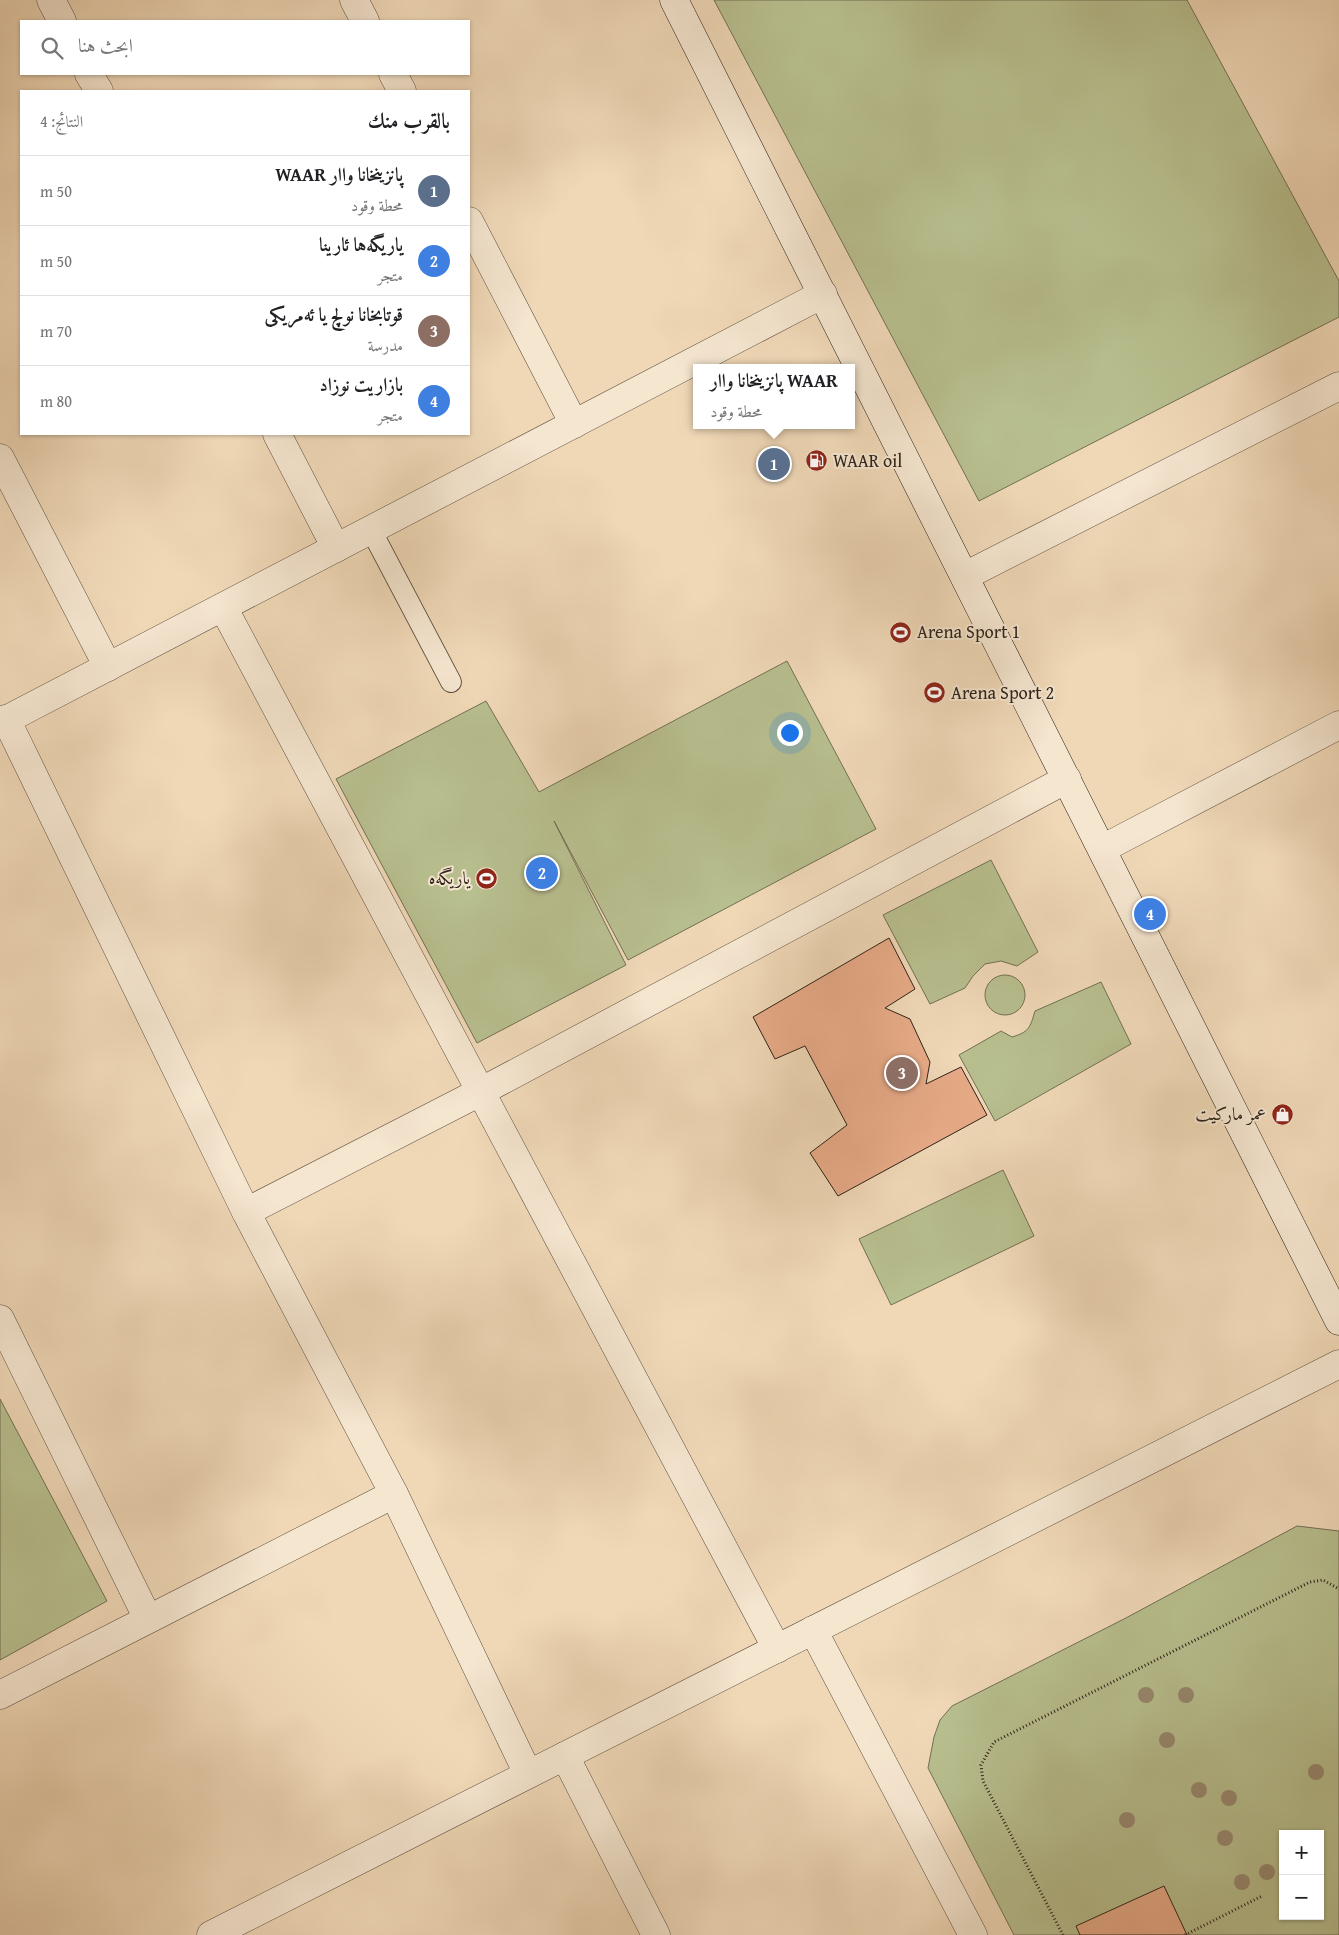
<!DOCTYPE html>
<html lang="ar">
<meta charset="utf-8">
<style>
body{margin:0;font-family:"Gentium Book Plus",Amiri,serif;background:#f6f6f6;color:#202124;direction:rtl}
.controls{position:absolute;right:15px;bottom:15px;display:grid;overflow:hidden;border-radius:0px;box-shadow:0 1px 4px #0004}
.controls button{width:45px;height:45px;display:grid;place-items:center;padding:0;border:0;border-bottom:1px solid #e0e0e0;background:#fff;color:#202124;font:25px sans-serif}
.you{position:absolute;left:789px;top:732px;width:18px;height:18px;margin:-12px;border:4px solid #fff;border-radius:50%;background:#1a73e8;box-shadow:0 0 0 8px #1a73e833}
.badge{display:grid;place-items:center;width:32px;height:32px;border-radius:50%;background:#8f2418;color:#fff;font-size:16px;font-weight:700}
.pin{position:absolute;translate:-50% -50%;border:2px solid #fff;box-shadow:0 1px 5px #0006}
.popup{position:absolute;left:693px;top:364px;width:162px;height:65px;box-sizing:border-box;display:grid;place-content:center;border-radius:0px;background:#fff;filter:drop-shadow(0 1px 4px #0005);font-size:16px;white-space:nowrap;color:#757577}
.popup b{font-size:19px;color:#202124}
.popup::after{content:'';position:absolute;left:50%;top:100%;margin-left:-10px;border:10px solid transparent;border-top-color:#fff}
.list{margin:0;padding:0;list-style:none}
h2{display:flex;justify-content:space-between;align-items:center;height:65px;margin:0;padding:0 20px;font-size:21px}
h2 small{font-size:16px;font-weight:400;color:#757577}
.list li{display:grid;grid-template-columns:32px 1fr auto;gap:15px;align-items:center;box-sizing:border-box;height:70px;padding:0 20px;border-top:1px solid #e0e0e0}
.list b{display:block;font-size:19px;white-space:nowrap}
.list p{margin:0;font-size:16px;white-space:nowrap;color:#757577}
.list em{font-size:16px;font-style:normal;color:#757577}
.icon{flex:none;width:28px;height:28px;fill:none;stroke:currentColor;stroke-width:2;stroke-linecap:round;stroke-linejoin:round}
.map{position:relative;flex:none;width:1339px;height:1935px;overflow:hidden;direction:ltr}
.search{position:absolute;background:#fff;box-shadow:0 1px 4px #0004;left:20px;top:20px;width:450px;height:55px;display:flex;align-items:center;gap:12px;box-sizing:border-box;padding:0 18px;border-radius:0px;color:#757577;font-size:19px}
.panel{position:absolute;background:#fff;box-shadow:0 1px 4px #0004;left:20px;top:90px;width:450px;height:345px;border-radius:0px;direction:rtl}
.map>svg:first-child{display:block}
.green{fill:#b8bf8f;stroke:#727054;fill-rule:evenodd}
.building{fill:#e8ab88;stroke:#2d2219}
.lines{fill:none;stroke-linecap:round;stroke-linejoin:round}
.lane-casing{stroke:#5e5040;stroke-width:22}
.street-casing{stroke:#5e5040;stroke-width:29}
.secondary-casing{stroke:#2d2219;stroke-width:29}
.path{stroke:#2d2219;stroke-width:3;stroke-dasharray:1 2.5;stroke-linecap:butt}
.lane{stroke:#f5e6d0;stroke-width:20}
.street{stroke:#f5e6d0;stroke-width:28}
.secondary{stroke:#f5e6d0;stroke-width:28}
.tree{fill:#988970}
.labels{text-anchor:middle;stroke-width:4;stroke-linejoin:round;paint-order:stroke}
.poi-label{font-size:18px;fill:#2d2219;stroke:#f5e6d0;text-anchor:start}
</style>
<div class="map">
<svg width="1339" height="1935" viewBox="0 0 1339 1935">
<rect width="100%" height="100%" fill="#f0d8b7"/>
<filter id="stains"><feTurbulence type="fractalNoise" baseFrequency=".004" numOctaves="4"/><feColorMatrix values="0 0 0 0 .2 0 0 0 0 .09 0 0 0 0 .02 0 0 0 .5 -.17"/></filter>
<radialGradient id="worn" r=".72"><stop offset=".6" stop-color="#630" stop-opacity="0"/><stop offset="1" stop-color="#630" stop-opacity=".3"/></radialGradient>
<!-- green -->
<g class="green">
<polygon points="714,0 1187,0 1339,281 1339,317 979,501"/>
<polygon points="787,661 876,829 628,960 554,821 626,965 477,1043 336,779 486,701 539,792"/>
<polygon points="991,860 1038,952 1017,966 1001,961 985,964 973,976 965,988 930,1004 883,915"/>
<circle cx="1005" cy="995" r="20"/>
<path d="M1101 982 1131 1044 995 1121 959 1055 1001 1031 1012 1037C1029 1032 1030 1028 1035 1011Z"/>
<polygon points="1003,1170 1034,1236 891,1305 859,1239"/>
<polygon points="0,1399 107,1601 0,1660"/>
<path d="M1297 1526 1339 1531V1935H1014L928 1768 934 1737 940 1720 952 1706 1124 1619ZM1283 1834H1320V1916H1283Z"/>
</g>
<!-- building -->
<g class="building">
<polygon points="889,938 915,989 885,1008 910,1019 930,1062 926,1084 961,1067 987,1115 838,1196 810,1153 847,1125 805,1046 775,1059 753,1017"/>
<polygon points="1164,1886 1187,1935 1080,1935 1076,1926"/>
</g>
<g class="lines">
<defs>
<polyline id="lane" points="371,530 451,682"/>
<g id="street">
<polyline points="51,0 62,21"/>
<polyline points="354,0 365,21"/>
<polyline points="89,74 99,91"/>
<polyline points="393,74 402,91"/>
<polyline points="469,221 574,424"/>
<polyline points="277,434 336,548"/>
<polyline points="0,458 108,667"/>
<polyline points="965,576 1339,386"/>
<polyline points="223,607 777,1649"/>
<polyline points="6,719 246,1212 394,1494 528,1774"/>
<polyline points="0,723 823,294"/>
<polyline points="1102,849 1339,725"/>
<polyline points="246,1212 480,1092 1067,779"/>
<polyline points="0,1319 148,1619"/>
<polyline points="813,1630 973,1935"/>
<polyline points="0,1695 394,1494"/>
<polyline points="565,1756 656,1935"/>
<polyline points="211,1935 1339,1364"/>
</g>
<polyline id="secondary" points="674,0 1339,1321"/>
</defs>
<!-- lane casing -->
<use href="#lane" class="lane-casing"/>
<!-- street casing -->
<use href="#street" class="street-casing"/>
<!-- secondary casing -->
<use href="#secondary" class="secondary-casing"/>
<!-- path -->
<g class="path">
<polyline points="1063,1935 983,1781 981,1765 994,1742 1310,1582 1323,1580 1339,1589"/>
<polyline points="1185,1935 1262,1896"/>
</g>
<!-- lane -->
<use href="#lane" class="lane"/>
<!-- street -->
<use href="#street" class="street"/>
<!-- secondary -->
<use href="#secondary" class="secondary"/>
</g>
<!-- trees -->
<g class="tree">
<circle cx="1146" cy="1695" r="8"/>
<circle cx="1186" cy="1695" r="8"/>
<circle cx="1167" cy="1740" r="8"/>
<circle cx="1316" cy="1772" r="8"/>
<circle cx="1199" cy="1790" r="8"/>
<circle cx="1229" cy="1798" r="8"/>
<circle cx="1127" cy="1820" r="8"/>
<circle cx="1225" cy="1838" r="8"/>
<circle cx="1267" cy="1872" r="8"/>
<circle cx="1242" cy="1882" r="8"/>
</g>
<!-- icons -->
<defs>
<symbol id="fuel-disc" viewBox="-11 -11 22 22"><circle r="9.5" fill="#8f2418" stroke="#f5e6d0"/><path d="M-5.5-6h7V0h2V4h1.3V-2.5L3-4.5l.8-.8L6-3V5H2.5V1h-1V6h-7ZM-4.2-4.7v3.2H.2V-4.7Z" fill="#fff"/></symbol>
<symbol id="stadium-disc" viewBox="-11 -11 22 22"><circle r="9.5" fill="#8f2418" stroke="#f5e6d0"/><path d="M0-5a6.5 5 0 1 0 0 10a6.5 5 0 1 0 0-10ZM-3.5-1.8h7v3.6h-7Z" fill="#fff"/></symbol>
<symbol id="shop-disc" viewBox="-11 -11 22 22"><circle r="9.5" fill="#8f2418" stroke="#f5e6d0"/><path d="M-5-2.5h2.3a2.7 3.5 0 0 1 5.4 0H5L5.5 6h-11ZM-1.5-2.5h3a1.5 2.3 0 0 0-3 0Z" fill="#fff"/></symbol>
</defs>
<g fill-rule="evenodd">
<use href="#fuel-disc" x="804" y="448" width="25" height="25"/>
<use href="#stadium-disc" x="888" y="620" width="25" height="25"/>
<use href="#stadium-disc" x="922" y="680" width="25" height="25"/>
<use href="#stadium-disc" x="474" y="866" width="25" height="25"/>
<use href="#shop-disc" x="1270" y="1102" width="25" height="25"/>
</g>
<g class="labels">
<!-- poi labels -->
<g class="poi-label">
<text x="833" y="467">WAAR oil</text>
<text x="917" y="638">Arena Sport 1</text>
<text x="951" y="699">Arena Sport 2</text>
<text x="470" y="884" text-anchor="end">یاریگه‌ه</text>
<text x="1266" y="1120" text-anchor="end">عمر ماركيت</text>
</g>
</g>
<rect width="100%" height="100%" filter="url(#stains)"/>
<rect width="100%" height="100%" fill="url(#worn)"/>
</svg>
<div class="controls">
<button>+</button>
<button>−</button>
</div>
<div class="you"></div>
<div class="pin badge" style="left:774px;top:464px;background:#5c6f8a">1</div>
<div class="popup"><b>پانزینخانا واار WAAR</b>محطة وقود</div>
<div class="pin badge" style="left:542px;top:873px;background:#3f7fe0">2</div>
<div class="pin badge" style="left:902px;top:1073px;background:#8d6e63">3</div>
<div class="pin badge" style="left:1150px;top:914px;background:#3f7fe0">4</div>
<div class="search"><svg class="icon" aria-label="search" viewBox="0 0 24 24"><circle cx="10" cy="10" r="6"/><path d="M15 15l6 6"/></svg>ابحث هنا</div>
<section class="panel">
<h2>بالقرب منك<small>النتائج: 4</small></h2>
<ul class="list">
<li><span class="badge" style="background:#5c6f8a">1</span><div><b>پانزینخانا واار WAAR</b><p>محطة وقود</p></div><em>50 m</em></li>
<li><span class="badge" style="background:#3f7fe0">2</span><div><b>ياريگەها ئارينا</b><p>متجر</p></div><em>50 m</em></li>
<li><span class="badge" style="background:#8d6e63">3</span><div><b>قوتابخانا نولچ يا ئەمريكى</b><p>مدرسة</p></div><em>70 m</em></li>
<li><span class="badge" style="background:#3f7fe0">4</span><div><b>بازاريت نوزاد</b><p>متجر</p></div><em>80 m</em></li>
</ul>
</section>
</div>
